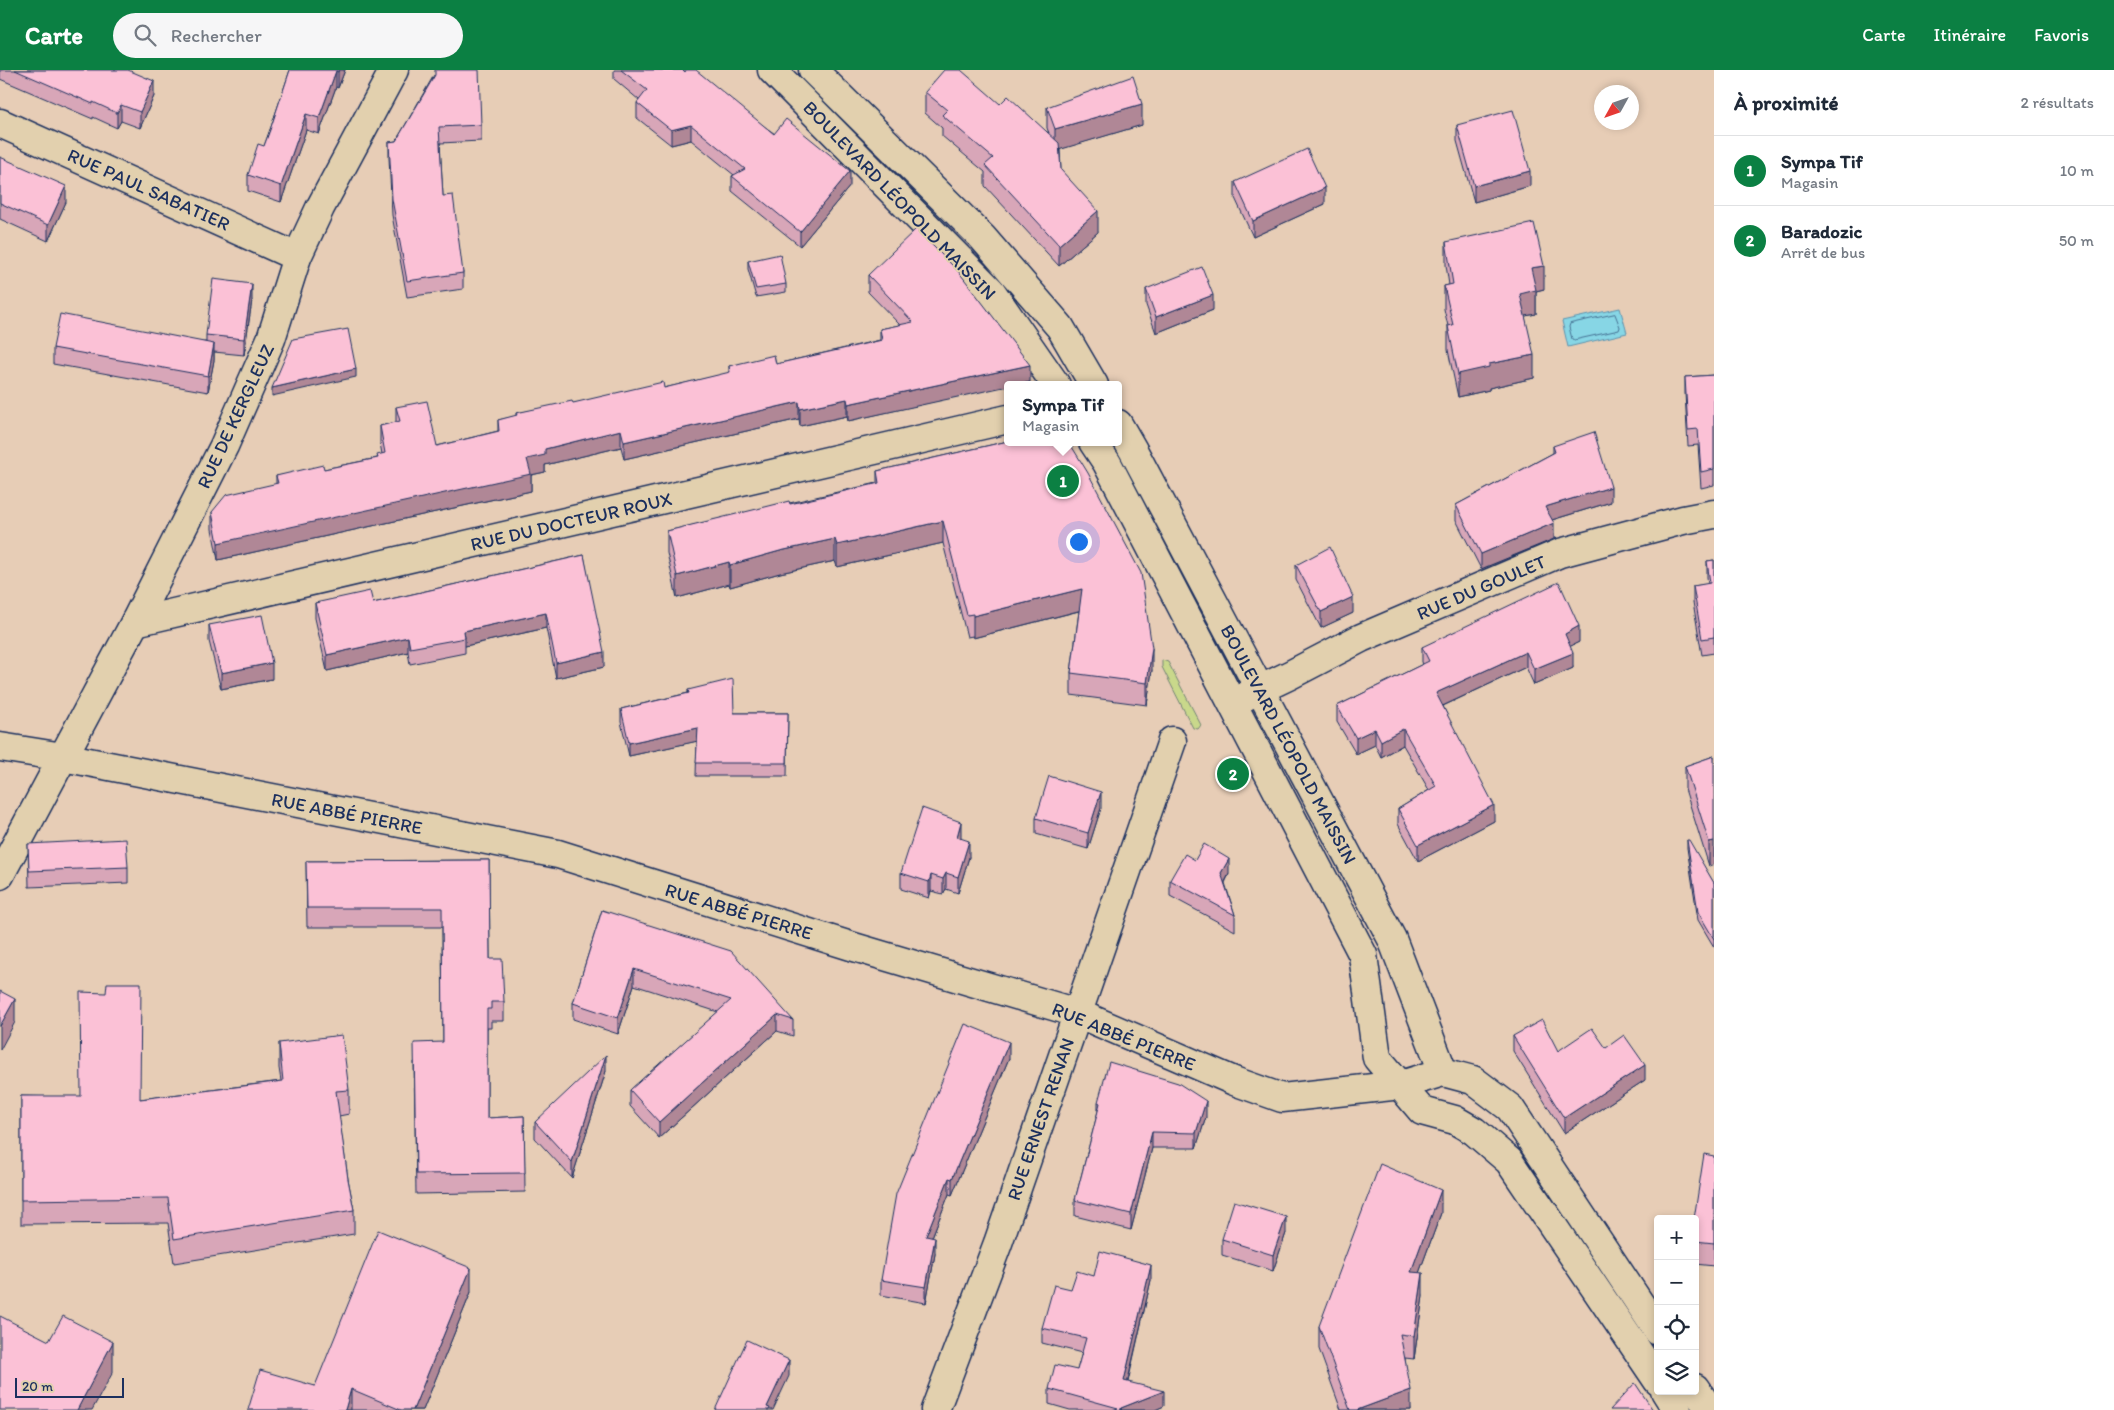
<!DOCTYPE html>
<html lang="fr">
<meta charset="utf-8">
<style>
body{margin:0;font-family:Itim,sans-serif;background:#f6f6f7;color:#1f2937}
.controls{position:absolute;right:15px;bottom:15px;display:grid;overflow:hidden;border-radius:5px;box-shadow:0 2px 8px #0003}
.controls button{width:45px;height:45px;display:grid;place-items:center;padding:0;border:0;border-bottom:1px solid #e0e1e3;background:#fff;color:#1f2937;font:25px sans-serif}
.compass{position:absolute;left:1594px;top:15px;width:45px;height:45px;border-radius:50%;background:#fff;box-shadow:0 2px 8px #0003;rotate:230deg}
.scale{position:absolute;left:15px;bottom:12px;width:109px;box-sizing:border-box;padding-left:5px;border:2px solid #1b2f5e;border-top:0;font-size:14px;line-height:18px;white-space:nowrap;color:#1b2f5e;-webkit-text-stroke:4px #e2d0ae;paint-order:stroke}
.you{position:absolute;left:1078px;top:471px;width:18px;height:18px;margin:-12px;border:4px solid #fff;border-radius:50%;background:#1a73e8;box-shadow:0 0 0 8px #1a73e833}
.badge{display:grid;place-items:center;width:32px;height:32px;border-radius:50%;background:#0b8043;color:#fff;font-size:16px;font-weight:700}
.pin{position:absolute;translate:-50% -50%;border:2px solid #fff;box-shadow:0 1px 5px #0006}
.popup{position:absolute;left:1004px;top:311px;width:118px;height:65px;box-sizing:border-box;display:grid;place-content:center;border-radius:5px;background:#fff;filter:drop-shadow(0 1px 4px #0005);font-size:16px;white-space:nowrap;color:#747a83}
.popup b{font-size:19px;color:#1f2937}
.popup::after{content:'';position:absolute;left:50%;top:100%;margin-left:-10px;border:10px solid transparent;border-top-color:#fff}
.list{margin:0;padding:0;list-style:none}
h2{display:flex;justify-content:space-between;align-items:center;height:65px;margin:0;padding:0 20px;font-size:21px}
h2 small{font-size:16px;font-weight:400;color:#747a83}
.list li{display:grid;grid-template-columns:32px 1fr auto;gap:15px;align-items:center;box-sizing:border-box;height:70px;padding:0 20px;border-top:1px solid #e0e1e3}
.list b{display:block;font-size:19px;white-space:nowrap}
.list p{margin:0;font-size:16px;white-space:nowrap;color:#747a83}
.list em{font-size:16px;font-style:normal;color:#747a83}
.icon{flex:none;width:28px;height:28px;fill:none;stroke:currentColor;stroke-width:2;stroke-linecap:round;stroke-linejoin:round}
.map{position:relative;flex:none;width:1714px;height:1340px;overflow:hidden}
header{display:flex;align-items:center;gap:30px;box-sizing:border-box;height:70px;padding:0 25px;background:#0b8043;color:#fff}
header strong{font-size:24px}
nav{display:flex;gap:28px;margin-inline-start:auto;font-size:18px}
.search{width:350px;height:45px;background:#f6f6f7;display:flex;align-items:center;gap:12px;box-sizing:border-box;padding:0 18px;border-radius:28px;color:#747a83;font-size:19px}
main{display:flex}
aside{flex:1;background:#fff}
.map>svg:first-child{display:block}
.green{fill:#c9d88b;stroke:#728474}
.water{fill:#87d6e5;stroke:#5c93af}
.lines{fill:none;stroke-linecap:round;stroke-linejoin:round}
.shore{stroke:#467294;stroke-width:1}
.minor-casing{stroke:#1b2f5e;stroke-width:31}
.minor{stroke:#e2d0ae;stroke-width:28}
.wall{fill:#d8a6b8;stroke:#1b2f5e}
.shaded-wall{fill:#b08796;stroke:#1b2f5e}
.building{fill:#fbc1d6;stroke:#1b2f5e}
.labels{text-anchor:middle;stroke-width:4;stroke-linejoin:round;paint-order:stroke}
.street-label{font-size:19px;fill:#1b2f5e;stroke:#e2d0ae}
</style>
<header>
<strong>Carte</strong>
<div class="search"><svg class="icon" aria-label="search" viewBox="0 0 24 24"><circle cx="10" cy="10" r="6"/><path d="M15 15l6 6"/></svg>Rechercher</div>
<nav><a>Carte</a><a>Itinéraire</a><a>Favoris</a></nav>
</header>
<main>
<div class="map">
<svg width="1714" height="1340" viewBox="0 0 1714 1340">
<rect width="100%" height="100%" fill="#e7cdb6"/>
<filter id="ink" filterUnits="userSpaceOnUse"><feTurbulence type="fractalNoise" baseFrequency=".02" numOctaves="2"/><feDisplacementMap in="SourceGraphic" scale="10" xChannelSelector="R" yChannelSelector="G"/><feConvolveMatrix kernelMatrix="1 2 1 2 8 2 1 2 1" color-interpolation-filters="sRGB"/></filter>
<g filter="url(#ink)">
<!-- green -->
<polygon class="green" points="1162,590 1168,592 1201,655 1198,659 1193,658 1162,597"/>
<!-- water -->
<polygon class="water" points="1620,238 1627,263 1568,277 1562,251"/>
<g class="lines">
<!-- shore -->
<polygon class="shore" points="1615,244 1620,257 1619,260 1574,270 1572,269 1569,257 1570,254"/>
<defs>
<g id="minor">
<polyline points="772,0 991,221 1056,315"/>
<polyline points="813,0 982,167 1060,257 1094,315"/>
<polyline points="0,53 297,187"/>
<polyline points="1118,354 1133,380 1392,869 1443,1002"/>
<polyline points="1093,372 1107,393 1363,885 1377,988 1422,1041 1455,1050 1474,1061 1509,1091 1658,1311"/>
<polyline points="135,552 1008,349"/>
<polyline points="1242,628 1290,605 1361,568 1560,483 1683,450 1714,444"/>
<polyline points="0,677 63,687 558,784 854,877 1077,943 1234,1011 1282,1028 1401,1015 1443,1002 1473,1010 1510,1038 1658,1261"/>
<polyline points="0,805 135,552 224,376 271,269 297,187 320,138 394,0"/>
<polyline points="1695,1318 1710,1340"/>
<polyline points="1665,1321 1677,1340"/>
<polyline points="935,1340 998,1173 1172,671"/>
</g>
</defs>
<!-- minor casing -->
<use href="#minor" class="minor-casing"/>
<!-- minor -->
<use href="#minor" class="minor"/>
</g>
<!-- wall -->
<g class="wall">
<polygon points="0,0 128,0 154,26 140,58 121,51 117,58 93,47 93,49 0,9"/>
<polygon points="290,0 345,0 338,18 336,17 319,64 306,60 281,132 248,121 248,105 264,76 271,57"/>
<polygon points="614,0 683,0 850,116 800,176 732,121 732,106 734,105 691,70 671,75 637,48 637,33 639,30 614,9"/>
<polygon points="434,5 481,55 481,71 440,73 443,126 463,203 463,219 407,227 392,145 389,88 389,72 396,71"/>
<polygon points="925,22 1000,34 1049,63 1047,58 1047,37 1142,55 1060,79 1061,100 1098,162 1059,196 985,116 985,102 942,66 942,58 925,43"/>
<polygon points="1457,55 1530,116 1474,132 1457,71"/>
<polygon points="0,87 66,132 48,171 0,149"/>
<polygon points="1235,112 1325,134 1253,167 1235,128"/>
<polygon points="1446,172 1544,219 1536,221 1536,244 1525,246 1534,308 1489,318 1489,320 1458,327 1448,280 1448,256 1444,239 1444,216 1449,215 1446,195"/>
<polygon points="748,191 786,214 786,222 756,227 748,199"/>
<polygon points="868,205 1030,312 1015,315 1008,315 848,351 847,346 800,356 799,349 624,389 621,377 545,395 545,402 531,405 531,421 218,490 212,459 212,442 276,414 276,406 324,399 377,388 382,384 380,373 380,356 396,352 396,337 437,376 498,361 498,350 516,346 516,343 664,318 729,303 729,296 776,294 880,270 880,259 900,255 868,222"/>
<polygon points="1146,219 1213,240 1156,263 1146,235"/>
<polygon points="252,230 244,285 214,282 214,290 208,322 53,294 53,278 206,272 206,265"/>
<polygon points="1714,305 1714,415 1701,418 1698,375 1688,376 1685,323 1685,307"/>
<polygon points="1008,371 1152,600 1147,635 1071,625 1071,603 1079,541 973,568 973,566 967,567 943,473 837,497 835,491 780,503 730,517 729,514 677,528 667,483 667,461 877,413 877,401"/>
<polygon points="1553,376 1611,432 1552,450 1554,469 1481,499 1456,450 1456,435 1553,383"/>
<polygon points="584,485 604,597 556,608 546,558 465,576 465,583 410,594 408,582 327,601 315,548 315,533 373,533"/>
<polygon points="1714,490 1714,583 1702,585 1693,532 1693,516 1708,514 1707,507 1707,491"/>
<polygon points="1296,495 1353,543 1321,558 1296,510"/>
<polygon points="209,555 272,609 221,619 209,571"/>
<polygon points="1579,572 1570,576 1573,598 1534,615 1526,597 1443,636 1494,751 1418,791 1398,754 1398,739 1429,720 1403,675 1381,687 1375,675 1356,684 1337,652 1337,636 1423,594 1422,592 1422,577"/>
<polygon points="688,620 734,643 788,643 787,706 696,706 697,671 629,686 621,652 621,639 688,623"/>
<polygon points="1714,686 1709,796 1685,719 1685,696"/>
<polygon points="1101,738 1088,779 1036,764 1036,748"/>
<polygon points="961,768 969,787 958,823 946,819 943,824 931,821 929,828 901,819 901,803"/>
<polygon points="1687,770 1714,813 1714,877 1698,850 1687,778"/>
<polygon points="28,774 128,797 128,813 29,817"/>
<polygon points="489,790 490,889 504,932 504,951 491,951 491,958 487,958 487,1048 524,1046 525,1122 416,1124 414,992 443,972 442,857 307,857 306,791"/>
<polygon points="1195,790 1229,804 1225,813 1235,845 1235,861 1170,826 1170,810"/>
<polygon points="602,840 793,950 793,966 777,961 659,1068 630,1036 630,1020 718,942 634,915 618,964 573,949 573,933"/>
<polygon points="1513,966 1558,981 1606,978 1645,1010 1564,1063 1513,981"/>
<polygon points="279,973 349,1020 349,1044 339,1046 348,1109 354,1140 354,1164 174,1193 168,1153 21,1154 21,1026 140,1029 281,1011 279,998"/>
<polygon points="1009,988 952,1125 949,1124 932,1167 935,1184 926,1233 881,1225 881,1210"/>
<polygon points="606,1001 572,1108 535,1068 535,1052"/>
<polygon points="1098,1032 1206,1047 1196,1078 1152,1078 1131,1160 1075,1146 1075,1130 1098,1041"/>
<polygon points="1714,1086 1714,1196 1695,1194 1695,1149"/>
<polygon points="1441,1143 1419,1203 1423,1226 1414,1289 1405,1288 1411,1340 1341,1340 1319,1279 1319,1256"/>
<polygon points="1286,1163 1273,1201 1222,1185 1222,1169"/>
<polygon points="1094,1206 1151,1210 1128,1312 1164,1336 1155,1340 1070,1340 1049,1334 1049,1319 1077,1300 1082,1283 1042,1273 1042,1258 1071,1219"/>
<polygon points="471,1222 423,1340 248,1340 315,1316"/>
</g>
<!-- shaded-wall -->
<g class="shaded-wall">
<polygon points="339,0 345,0 338,18 338,2"/>
<polygon points="336,1 336,17 319,64 319,48"/>
<polygon points="154,11 154,26 140,58 140,42"/>
<polygon points="1142,34 1142,55 1055,81 1055,59"/>
<polygon points="121,35 121,51 117,58 117,43"/>
<polygon points="306,44 306,60 281,132 281,116"/>
<polygon points="691,55 691,70 671,75 671,60"/>
<polygon points="850,101 850,116 800,176 800,162"/>
<polygon points="1530,101 1530,116 1474,132 1474,116"/>
<polygon points="66,116 66,132 48,171 48,155"/>
<polygon points="1325,118 1325,134 1253,167 1253,151"/>
<polygon points="1098,141 1098,162 1059,196 1059,175"/>
<polygon points="1544,196 1544,219 1536,221 1536,244 1520,247 1520,224 1531,198"/>
<polygon points="252,214 252,230 244,285 244,269"/>
<polygon points="1213,225 1213,240 1156,263 1156,247"/>
<polygon points="214,274 214,290 208,322 208,306"/>
<polygon points="1534,285 1534,308 1489,318 1489,320 1458,327 1458,304 1489,294"/>
<polygon points="1030,295 1030,312 1015,315 1008,315 1008,316 848,351 848,334"/>
<polygon points="356,299 356,307 272,326 272,318"/>
<polygon points="847,329 847,346 800,356 800,339"/>
<polygon points="799,332 799,349 624,389 624,372"/>
<polygon points="621,360 621,377 545,395 545,402 531,405 531,421 218,490 218,473 527,389 545,379"/>
<polygon points="1611,417 1611,432 1545,452 1545,437"/>
<polygon points="943,451 943,473 837,497 837,475"/>
<polygon points="1554,453 1554,469 1481,499 1481,484"/>
<polygon points="835,469 835,491 780,503 730,517 730,495 780,481"/>
<polygon points="729,492 729,514 677,528 677,506"/>
<polygon points="1082,519 1082,540 973,568 973,546"/>
<polygon points="1353,527 1353,543 1321,558 1321,542"/>
<polygon points="546,543 546,558 465,576 465,568 464,561"/>
<polygon points="1579,556 1579,572 1565,579 1565,564"/>
<polygon points="408,567 408,582 327,601 327,585"/>
<polygon points="1152,578 1152,600 1147,635 1147,613"/>
<polygon points="604,582 604,597 556,608 556,593"/>
<polygon points="1526,582 1526,597 1436,639 1436,623"/>
<polygon points="1573,583 1573,598 1534,615 1534,599"/>
<polygon points="272,593 272,609 221,619 221,603"/>
<polygon points="698,658 698,671 629,686 629,673"/>
<polygon points="1375,659 1375,675 1356,684 1356,668"/>
<polygon points="1403,659 1403,675 1381,687 1381,671"/>
<polygon points="1101,722 1101,738 1088,779 1088,763"/>
<polygon points="1494,735 1494,751 1418,791 1418,775"/>
<polygon points="961,752 961,768 957,767"/>
<polygon points="969,771 969,787 958,823 958,807"/>
<polygon points="1714,771 1714,794 1709,796 1709,772"/>
<polygon points="1229,789 1229,804 1221,819 1221,803"/>
<polygon points="946,803 946,819 943,824 943,809"/>
<polygon points="931,805 931,821 929,828 929,812"/>
<polygon points="634,899 634,915 618,964 618,948"/>
<polygon points="15,929 15,952 0,980 0,956"/>
<polygon points="777,945 777,961 659,1068 659,1052"/>
<polygon points="1009,972 1009,988 952,1125 952,1109"/>
<polygon points="606,985 606,1001 572,1108 572,1092"/>
<polygon points="1645,995 1645,1010 1564,1063 1564,1048"/>
<polygon points="1206,1031 1206,1047 1196,1078 1196,1063"/>
<polygon points="1152,1062 1152,1078 1131,1160 1131,1144"/>
<polygon points="949,1108 949,1124 926,1182 926,1166"/>
<polygon points="1441,1120 1441,1143 1411,1225 1411,1202"/>
<polygon points="1286,1147 1286,1163 1273,1201 1273,1185"/>
<polygon points="935,1168 935,1184 926,1233 926,1217"/>
<polygon points="1151,1195 1151,1210 1124,1327 1124,1311"/>
<polygon points="471,1198 471,1222 423,1340 413,1340"/>
<polygon points="1423,1203 1423,1226 1414,1289 1414,1266"/>
<polygon points="113,1272 113,1302 92,1340 77,1340"/>
<polygon points="789,1290 789,1306 773,1340 767,1340 767,1337"/>
<polygon points="351,1319 351,1340 345,1340"/>
<polygon points="1411,1320 1411,1340 1357,1340"/>
<polygon points="1164,1321 1164,1336 1155,1340 1121,1340 1121,1338"/>
</g>
<!-- building -->
<g class="building">
<polygon points="15,0 128,0 154,11 140,42 121,35 117,43 93,32 93,34"/>
<polygon points="290,0 339,0 338,2 336,1 319,48 306,44 281,116 248,105 258,74 264,76 271,57"/>
<polygon points="435,0 479,0 481,55 439,57 443,126 453,125 463,203 407,211 392,129 389,72 396,71 435,5"/>
<polygon points="621,0 683,0 685,2 686,0 696,0 774,64 786,49 850,101 800,162 732,106 745,99 691,55 671,60 637,33 647,20"/>
<polygon points="944,0 961,0 1000,34 1008,26 1059,73 1061,100 1098,141 1059,175 985,95 993,88 942,45 947,40 925,22"/>
<polygon points="1133,6 1142,34 1055,59 1047,37"/>
<polygon points="1513,40 1530,101 1474,116 1457,55"/>
<polygon points="1307,79 1325,118 1253,151 1235,112"/>
<polygon points="0,87 66,116 48,155 0,133"/>
<polygon points="1534,153 1544,196 1531,198 1536,220 1520,224 1534,285 1489,294 1489,297 1458,304 1448,256 1453,255 1444,216 1453,214 1446,172"/>
<polygon points="916,159 958,201 1030,295 848,334 847,329 800,339 799,332 624,372 621,360 545,379 545,385 527,389 531,404 218,473 212,442 226,425 278,413 276,406 323,395 324,399 378,388 377,385 385,383 380,356 400,351 396,337 427,331 437,376 499,361 498,350 517,345 516,343 572,331 573,333 663,312 664,318 730,302 729,296 774,285 776,294 882,270 880,259 913,252 868,205"/>
<polygon points="780,184 786,214 756,219 748,191"/>
<polygon points="1202,197 1213,225 1156,247 1146,219"/>
<polygon points="213,209 252,214 244,269 206,265"/>
<polygon points="60,244 214,274 208,306 53,278"/>
<polygon points="348,259 356,299 272,318 293,269"/>
<polygon points="1714,305 1714,399 1701,402 1698,359 1688,360 1685,307"/>
<polygon points="1594,362 1611,417 1545,437 1554,453 1481,484 1456,435 1555,382 1553,376"/>
<polygon points="1008,371 1008,372 1069,372 1088,403 1141,503 1152,578 1147,613 1071,603 1082,519 973,546 973,544 967,545 943,451 837,475 835,469 780,481 730,495 729,492 677,506 667,461 761,438 789,431 790,434 879,413 877,401"/>
<polygon points="1330,477 1353,527 1321,542 1296,495"/>
<polygon points="584,485 604,582 556,593 546,543 464,561 465,568 410,578 408,567 327,585 315,533 370,521 373,533"/>
<polygon points="1714,490 1714,567 1702,569 1693,516 1710,513 1707,491"/>
<polygon points="1559,512 1579,556 1565,564 1573,583 1534,599 1526,582 1436,623 1494,735 1418,775 1398,739 1436,716 1403,659 1381,671 1375,659 1356,668 1337,636 1429,591 1422,577"/>
<polygon points="262,545 272,593 221,603 209,555"/>
<polygon points="733,609 734,643 788,643 787,693 696,693 698,658 629,673 621,639 689,623 688,620"/>
<polygon points="1714,686 1714,771 1709,772 1685,696"/>
<polygon points="1049,706 1101,722 1088,763 1036,748"/>
<polygon points="922,738 961,752 957,767 969,771 958,807 946,803 943,809 931,805 929,812 901,803"/>
<polygon points="126,769 128,797 29,801 28,774"/>
<polygon points="1687,770 1689,770 1714,813 1714,869 1698,842"/>
<polygon points="1204,774 1229,789 1221,803 1235,845 1170,810 1185,784 1195,790"/>
<polygon points="489,790 490,889 502,889 504,932 491,932 491,939 487,939 487,1048 524,1046 525,1103 416,1104 414,973 443,972 442,838 307,838 306,791"/>
<polygon points="602,840 731,881 793,950 777,945 659,1052 630,1020 731,930 634,899 618,948 573,933"/>
<polygon points="107,913 141,913 140,1029 283,1011 279,973 342,965 349,1020 336,1021 348,1109 354,1140 174,1169 168,1128 21,1130 21,1026 81,1026 80,922 106,923"/>
<polygon points="0,921 15,929 0,956"/>
<polygon points="1542,950 1558,981 1592,958 1606,978 1624,965 1645,995 1564,1048 1513,966"/>
<polygon points="965,954 1009,972 952,1109 949,1108 926,1166 935,1168 926,1217 881,1210 896,1124"/>
<polygon points="606,985 572,1092 535,1052"/>
<polygon points="1109,992 1178,1013 1206,1031 1196,1063 1152,1062 1131,1144 1075,1130 1100,1033 1098,1032"/>
<polygon points="1704,1084 1714,1086 1714,1173 1695,1171 1695,1149 1694,1149"/>
<polygon points="1380,1094 1441,1120 1411,1202 1423,1203 1414,1266 1400,1264 1411,1320 1357,1340 1350,1340 1319,1256"/>
<polygon points="1234,1131 1286,1147 1273,1185 1222,1169"/>
<polygon points="378,1160 471,1198 413,1340 401,1340 351,1319 345,1340 248,1340 260,1300 315,1316"/>
<polygon points="1100,1181 1151,1195 1124,1311 1164,1321 1121,1338 1121,1340 1113,1340 1118,1338 1049,1319 1055,1295 1077,1300 1086,1268 1042,1258 1054,1215 1071,1219 1077,1201 1094,1206"/>
<polygon points="0,1246 49,1271 63,1246 113,1272 77,1340 0,1340"/>
<polygon points="747,1270 789,1290 767,1337 770,1338 769,1340 715,1340"/>
<polygon points="1635,1313 1653,1340 1610,1340"/>
</g>
</g>
<g class="labels">
<!-- street labels -->
<g class="street-label">
<text transform="translate(149 119) rotate(24)" y="7">RUE PAUL SABATIER</text>
<text transform="translate(900 130) rotate(46)" y="7">BOULEVARD LÉOPOLD MAISSIN</text>
<text transform="translate(235 346) rotate(-65)" y="7">RUE DE KERGLEUZ</text>
<text transform="translate(571 451) rotate(-13)" y="7">RUE DU DOCTEUR ROUX</text>
<text transform="translate(1481 517) rotate(-23)" y="7">RUE DU GOULET</text>
<text transform="translate(1289 674) rotate(62)" y="7">BOULEVARD LÉOPOLD MAISSIN</text>
<text transform="translate(347 743) rotate(11)" y="7">RUE ABBÉ PIERRE</text>
<text transform="translate(739 841) rotate(17)" y="7">RUE ABBÉ PIERRE</text>
<text transform="translate(1124 966) rotate(22)" y="7">RUE ABBÉ PIERRE</text>
<text transform="translate(1040 1049) rotate(-71)" y="7">RUE ERNEST RENAN</text>
</g>
</g>
</svg>
<div class="controls">
<button>+</button>
<button>−</button>
<button><svg class="icon" aria-label="locate" viewBox="0 0 24 24"><circle cx="12" cy="12" r="6"/><path d="M12 2v4M12 18v4M2 12h4M18 12h4"/></svg></button>
<button><svg class="icon" aria-label="layers" viewBox="0 0 24 24"><path d="M12 4l9 5-9 5-9-5zM3 14l9 5 9-5"/></svg></button>
</div>
<svg class="compass" viewBox="-18 -18 36 36"><path d="M0-13l5 13h-10z" fill="#e53935"/><path d="M0 13l5-13h-10z" fill="#747a83"/></svg>
<div class="scale">20 m</div>
<div class="you"></div>
<div class="pin badge" style="left:1063px;top:411px">1</div>
<div class="popup"><b>Sympa Tif</b>Magasin</div>
<div class="pin badge" style="left:1233px;top:704px">2</div>
</div>
<aside>
<h2>À proximité<small>2 résultats</small></h2>
<ul class="list">
<li><span class="badge">1</span><div><b>Sympa Tif</b><p>Magasin</p></div><em>10 m</em></li>
<li><span class="badge">2</span><div><b>Baradozic</b><p>Arrêt de bus</p></div><em>50 m</em></li>
</ul>
</aside>
</main>
